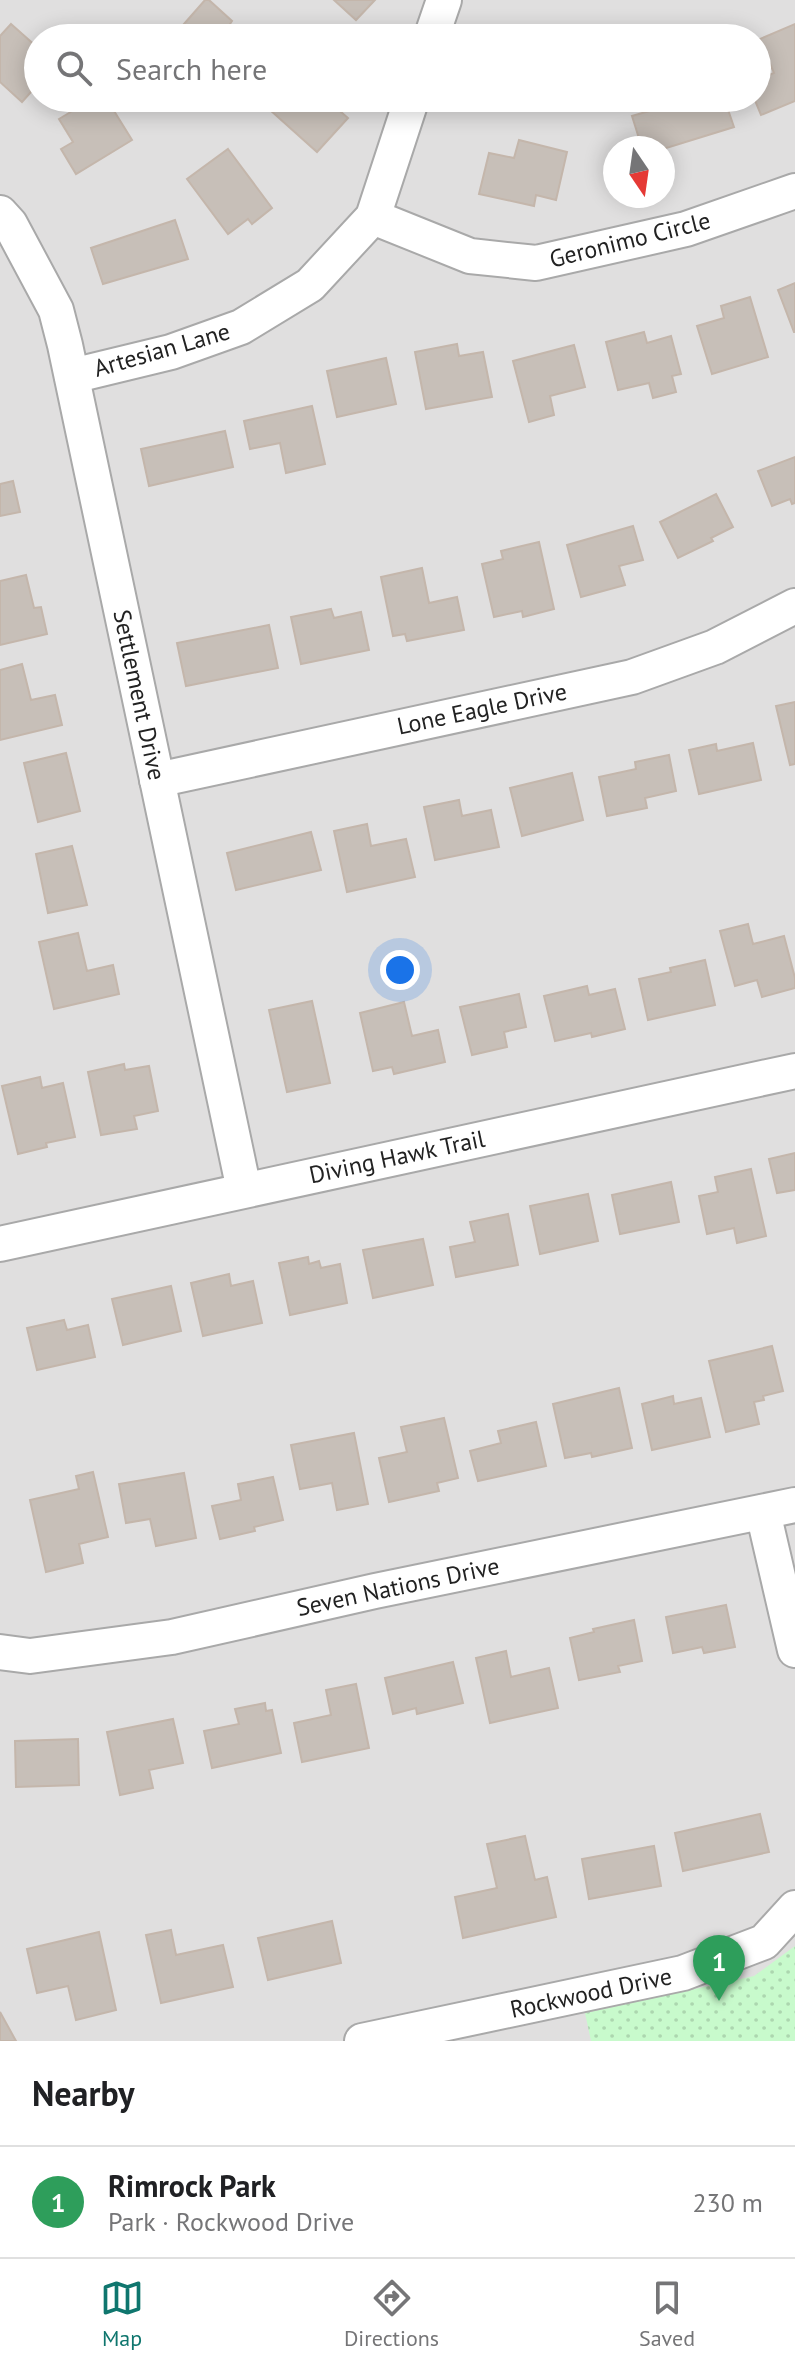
<!DOCTYPE html>
<meta charset="utf-8">
<style>
body{margin:0;font-family:"PT Sans",sans-serif;background:#f2f2f2;color:#202124}
.compass{position:absolute;left:603px;top:136px;width:72px;height:72px;border-radius:50%;background:#fff;box-shadow:0 4px 20px #0003;rotate:167deg}
.you{position:absolute;left:400px;top:970px;width:28px;height:28px;margin:-20px;border:6px solid #fff;border-radius:50%;background:#1a73e8;box-shadow:0 0 0 12px #1a73e833}
.badge{display:grid;place-items:center;width:52px;height:52px;border-radius:50%;background:#0f766e;color:#fff;font-size:26px;font-weight:700}
.pin{position:absolute;translate:-50% -66px;filter:drop-shadow(0 2px 4px #0008)}
.pin::after{content:'';position:absolute;top:42px;width:28px;height:24px;background:inherit;clip-path:polygon(0 0,100% 0,50% 100%)}
.list{margin:0;padding:0;list-style:none}
h2{display:flex;justify-content:space-between;align-items:center;height:104px;margin:0;padding:0 32px;font-size:34px}
h2 small{font-size:26px;font-weight:400;color:#757577}
.list li{display:grid;grid-template-columns:52px 1fr auto;gap:24px;align-items:center;box-sizing:border-box;height:112px;padding:0 32px;border-top:2px solid #e0e0e0}
.list b{display:block;font-size:30px;white-space:nowrap}
.list p{margin:0;font-size:26px;white-space:nowrap;color:#757577}
.list em{font-size:26px;font-style:normal;color:#757577}
.icon{flex:none;width:44px;height:44px;fill:none;stroke:currentColor;stroke-width:2;stroke-linecap:round;stroke-linejoin:round}
.map{position:relative;flex:none;width:795px;height:2041px;overflow:hidden}
.search{position:absolute;background:#fff;box-shadow:0 4px 20px #0003;left:24px;right:24px;top:24px;height:88px;display:flex;align-items:center;gap:20px;box-sizing:border-box;padding:0 28px;border-radius:44px;color:#757577;font-size:30px}
.sheet{height:216px;background:#fff}
nav{display:flex;justify-content:space-around;align-items:center;box-sizing:border-box;height:112px;border-top:2px solid #e0e0e0;background:#fff;font-size:22px;color:#757577}
nav a{display:grid;justify-items:center;gap:4px}
nav .on{color:#0f766e}
.map>svg:first-child{display:block}
.residential{fill:#e0dfdf;fill-rule:evenodd}
.park{fill:url(#park-dots)}
.building{fill:#c7bfb8;stroke:#c4b6ab;stroke-width:2}
.lines{fill:none;stroke-linecap:round;stroke-linejoin:round}
.minor-casing{stroke:#a9a9a9;stroke-width:38}
.minor{stroke:#fff;stroke-width:34}
.labels{text-anchor:middle;stroke-width:6;stroke-linejoin:round;paint-order:stroke}
.street-label{font-size:24px;fill:#222;stroke:#fff}
</style>
<div class="map">
<svg width="795" height="2041" viewBox="0 0 795 2041">
<defs>
<pattern id="park-dots" width="8" height="8" patternUnits="userSpaceOnUse" patternTransform="scale(2)"><rect width="8" height="8" fill="#c8facc"/><path d="M2 2h.1M6 6h.1" fill="none" stroke="#acd6af" stroke-width="1.8" stroke-linecap="round"/></pattern>
</defs>
<rect width="100%" height="100%" fill="#f2efe9"/>
<!-- residential -->
<path class="residential" d="M0 0H795V2041H0ZM38 38H757V98H38ZM615 148H663V196H615Z"/>
<!-- park -->
<polygon class="park" points="795,1946 795,2041 591,2041 585,2013 754,1976"/>
<!-- building -->
<g class="building">
<polygon points="205,0 209,0 232,21 230,24 246,38 200,38 184,24"/>
<polygon points="334,0 375,0 356,20"/>
<polygon points="11,24 38,48 38,84 22,102 0,82 0,36"/>
<polygon points="795,24 795,101 761,115 754,98 757,98 757,80 774,73 760,39"/>
<polygon points="94,98 106,98 132,140 76,174 61,149 73,142 59,119"/>
<polygon points="263,98 325,98 348,118 317,152 260,101"/>
<polygon points="675,98 724,98 734,127 663,149 642,148 632,116 663,107 661,102"/>
<polygon points="519,140 567,152 556,200 536,195 534,206 479,194 489,153 514,158"/>
<polygon points="228,149 272,208 252,224 248,219 228,234 187,179"/>
<polygon points="175,220 188,259 103,284 91,248"/>
<polygon points="795,283 795,332 794,332 778,290"/>
<polygon points="750,297 768,357 712,374 697,326 724,318 721,306"/>
<polygon points="644,332 647,343 671,336 681,374 672,376 676,392 653,398 649,383 618,390 606,342"/>
<polygon points="457,344 459,356 483,352 492,397 426,409 415,352"/>
<polygon points="574,345 585,387 550,396 554,415 529,422 513,361"/>
<polygon points="386,358 396,404 337,417 327,371"/>
<polygon points="312,406 325,464 286,473 280,443 250,449 244,421"/>
<polygon points="225,431 233,467 149,486 141,449"/>
<polygon points="795,457 795,503 792,504 790,499 772,506 758,471"/>
<polygon points="13,481 20,512 0,516 0,484"/>
<polygon points="716,494 733,527 711,538 713,541 678,558 660,522"/>
<polygon points="633,526 643,560 619,566 625,585 581,597 567,545"/>
<polygon points="539,542 554,609 523,617 522,611 494,617 482,564 503,559 501,551"/>
<polygon points="422,568 429,603 457,597 464,630 407,641 405,634 393,636 381,577"/>
<polygon points="26,575 34,608 41,607 47,634 0,645 0,581"/>
<polygon points="331,609 334,618 361,612 369,650 301,664 291,617"/>
<polygon points="269,625 278,668 186,686 177,643"/>
<polygon points="22,664 31,700 55,695 62,725 0,740 0,670"/>
<polygon points="795,702 795,764 790,765 776,706"/>
<polygon points="753,743 761,780 699,794 689,750 716,744 717,751"/>
<polygon points="66,753 80,811 38,822 24,763"/>
<polygon points="669,755 676,791 645,798 647,808 607,816 599,777 636,769 635,762"/>
<polygon points="572,773 583,820 522,836 510,788"/>
<polygon points="459,800 462,816 491,810 499,847 435,860 424,807"/>
<polygon points="367,824 371,846 406,839 415,877 347,892 334,831"/>
<polygon points="311,832 321,870 236,890 227,853"/>
<polygon points="72,846 87,905 48,913 36,854"/>
<polygon points="748,924 753,944 784,936 795,978 795,988 762,997 757,980 735,986 720,931"/>
<polygon points="78,933 87,971 113,965 119,994 54,1009 39,942"/>
<polygon points="705,960 715,1005 648,1020 639,979 671,972 670,968"/>
<polygon points="587,986 589,995 615,989 625,1029 592,1037 591,1033 555,1041 544,996"/>
<polygon points="519,994 526,1027 504,1032 507,1047 472,1055 460,1007"/>
<polygon points="312,1001 330,1083 287,1092 269,1010"/>
<polygon points="404,1002 412,1036 438,1030 445,1062 394,1074 392,1067 373,1071 360,1013"/>
<polygon points="124,1064 125,1070 149,1066 158,1111 134,1116 137,1129 101,1135 88,1072"/>
<polygon points="40,1077 42,1088 63,1083 75,1137 46,1143 47,1147 18,1154 2,1086"/>
<polygon points="795,1153 795,1190 777,1193 769,1159"/>
<polygon points="751,1169 766,1236 737,1243 734,1228 707,1234 699,1196 718,1192 715,1177"/>
<polygon points="671,1182 679,1222 620,1234 612,1195"/>
<polygon points="588,1194 598,1241 540,1254 530,1206"/>
<polygon points="508,1214 518,1265 456,1277 450,1247 475,1242 470,1222"/>
<polygon points="423,1239 433,1285 373,1298 363,1250"/>
<polygon points="308,1257 309,1264 319,1261 321,1268 340,1264 347,1303 290,1315 279,1263"/>
<polygon points="229,1274 231,1286 253,1281 262,1323 203,1336 191,1283"/>
<polygon points="171,1286 181,1331 123,1345 112,1299"/>
<polygon points="64,1320 67,1330 88,1325 95,1357 37,1370 27,1328"/>
<polygon points="772,1346 783,1391 763,1396 764,1400 754,1402 759,1424 726,1432 709,1361"/>
<polygon points="619,1388 632,1448 592,1457 591,1453 565,1458 553,1404"/>
<polygon points="673,1396 674,1404 701,1398 710,1437 652,1450 642,1404"/>
<polygon points="444,1418 458,1478 437,1483 439,1491 389,1502 379,1458 407,1452 401,1427"/>
<polygon points="536,1422 546,1466 478,1481 470,1451 501,1443 498,1431"/>
<polygon points="354,1433 368,1504 337,1510 332,1483 300,1489 291,1445"/>
<polygon points="93,1472 108,1537 79,1544 83,1563 46,1572 30,1500 79,1489 76,1476"/>
<polygon points="184,1473 196,1538 156,1546 150,1519 126,1523 119,1484"/>
<polygon points="273,1477 283,1520 254,1527 255,1531 220,1539 212,1506 241,1500 238,1484"/>
<polygon points="726,1605 735,1647 704,1653 702,1647 673,1653 666,1617"/>
<polygon points="634,1620 642,1661 618,1666 620,1672 579,1680 570,1638 594,1632 593,1629"/>
<polygon points="506,1651 511,1677 549,1668 558,1708 490,1723 476,1658"/>
<polygon points="453,1662 463,1703 417,1714 416,1708 393,1714 385,1678"/>
<polygon points="356,1684 369,1748 302,1762 294,1723 331,1715 326,1690"/>
<polygon points="265,1703 266,1711 272,1710 281,1753 212,1768 204,1731 239,1724 235,1709"/>
<polygon points="173,1719 183,1763 149,1770 153,1788 120,1795 107,1732"/>
<polygon points="78,1739 79,1785 16,1787 15,1741"/>
<polygon points="760,1814 769,1852 683,1871 675,1833"/>
<polygon points="525,1836 535,1880 547,1877 556,1917 463,1938 455,1897 497,1888 487,1844"/>
<polygon points="654,1846 661,1886 589,1899 582,1859"/>
<polygon points="332,1921 341,1963 268,1980 258,1938"/>
<polygon points="171,1930 176,1955 223,1945 233,1987 161,2003 146,1935"/>
<polygon points="99,1932 116,2010 76,2020 68,1986 37,1993 27,1949"/>
<polygon points="0,2012 16,2041 0,2041"/>
</g>
<g class="lines">
<defs>
<g id="minor">
<polyline points="431,38 444,0"/>
<polyline points="0,213 10,224 56,310 65,345 244,1190"/>
<polyline points="373,217 470,256 536,263 686,229 795,191"/>
<polyline points="72,376 171,352 241,327 310,285 373,217 412,98"/>
<polyline points="157,780 632,677 715,647 795,606"/>
<polyline points="0,1244 795,1071"/>
<polyline points="763,1512 795,1650"/>
<polyline points="0,1652 30,1656 172,1637 375,1591 795,1505"/>
<polyline points="362,2041 683,1973 764,1942 795,1908"/>
</g>
</defs>
<!-- minor casing -->
<use href="#minor" class="minor-casing"/>
<!-- minor -->
<use href="#minor" class="minor"/>
</g>
<g class="labels">
<!-- street labels -->
<g class="street-label">
<text transform="translate(630 240) rotate(-14)" y="8">Geronimo Circle</text>
<text transform="translate(162 350) rotate(-16)" y="8">Artesian Lane</text>
<text transform="translate(139 695) rotate(78)" y="8">Settlement Drive</text>
<text transform="translate(482 709) rotate(-12)" y="8">Lone Eagle Drive</text>
<text transform="translate(397 1157) rotate(-12)" y="8">Diving Hawk Trail</text>
<text transform="translate(398 1587) rotate(-12)" y="8">Seven Nations Drive</text>
<text transform="translate(591 1993) rotate(-12)" y="8">Rockwood Drive</text>
</g>
</g>
</svg>
<svg class="compass" viewBox="-18 -18 36 36"><path d="M0-13l5 13h-10z" fill="#e53935"/><path d="M0 13l5-13h-10z" fill="#757577"/></svg>
<div class="you"></div>
<div class="pin badge" style="left:719px;top:2001px;background:#2e9e5b">1</div>
<div class="search"><svg class="icon" aria-label="search" viewBox="0 0 24 24"><circle cx="10" cy="10" r="6"/><path d="M15 15l6 6"/></svg>Search here</div>
</div>
<section class="sheet">
<h2>Nearby<small></small></h2>
<ul class="list">
<li><span class="badge" style="background:#2e9e5b">1</span><div><b>Rimrock Park</b><p>Park · Rockwood Drive</p></div><em>230 m</em></li>
</ul>
</section>
<nav>
<a class="on"><svg class="icon" aria-label="map" viewBox="0 0 24 24"><path d="M3 6l6-2 6 2 6-2v14l-6 2-6-2-6 2zM9 4v14M15 6v14"/></svg>Map</a>
<a><svg class="icon" aria-label="directions" viewBox="0 0 24 24"><path d="M12 3l9 9-9 9-9-9zM9 14v-3h6M13 9l2 2-2 2"/></svg>Directions</a>
<a><svg class="icon" aria-label="saved" viewBox="0 0 24 24"><path d="M7 4h10v16l-5-4-5 4z"/></svg>Saved</a>
</nav>
